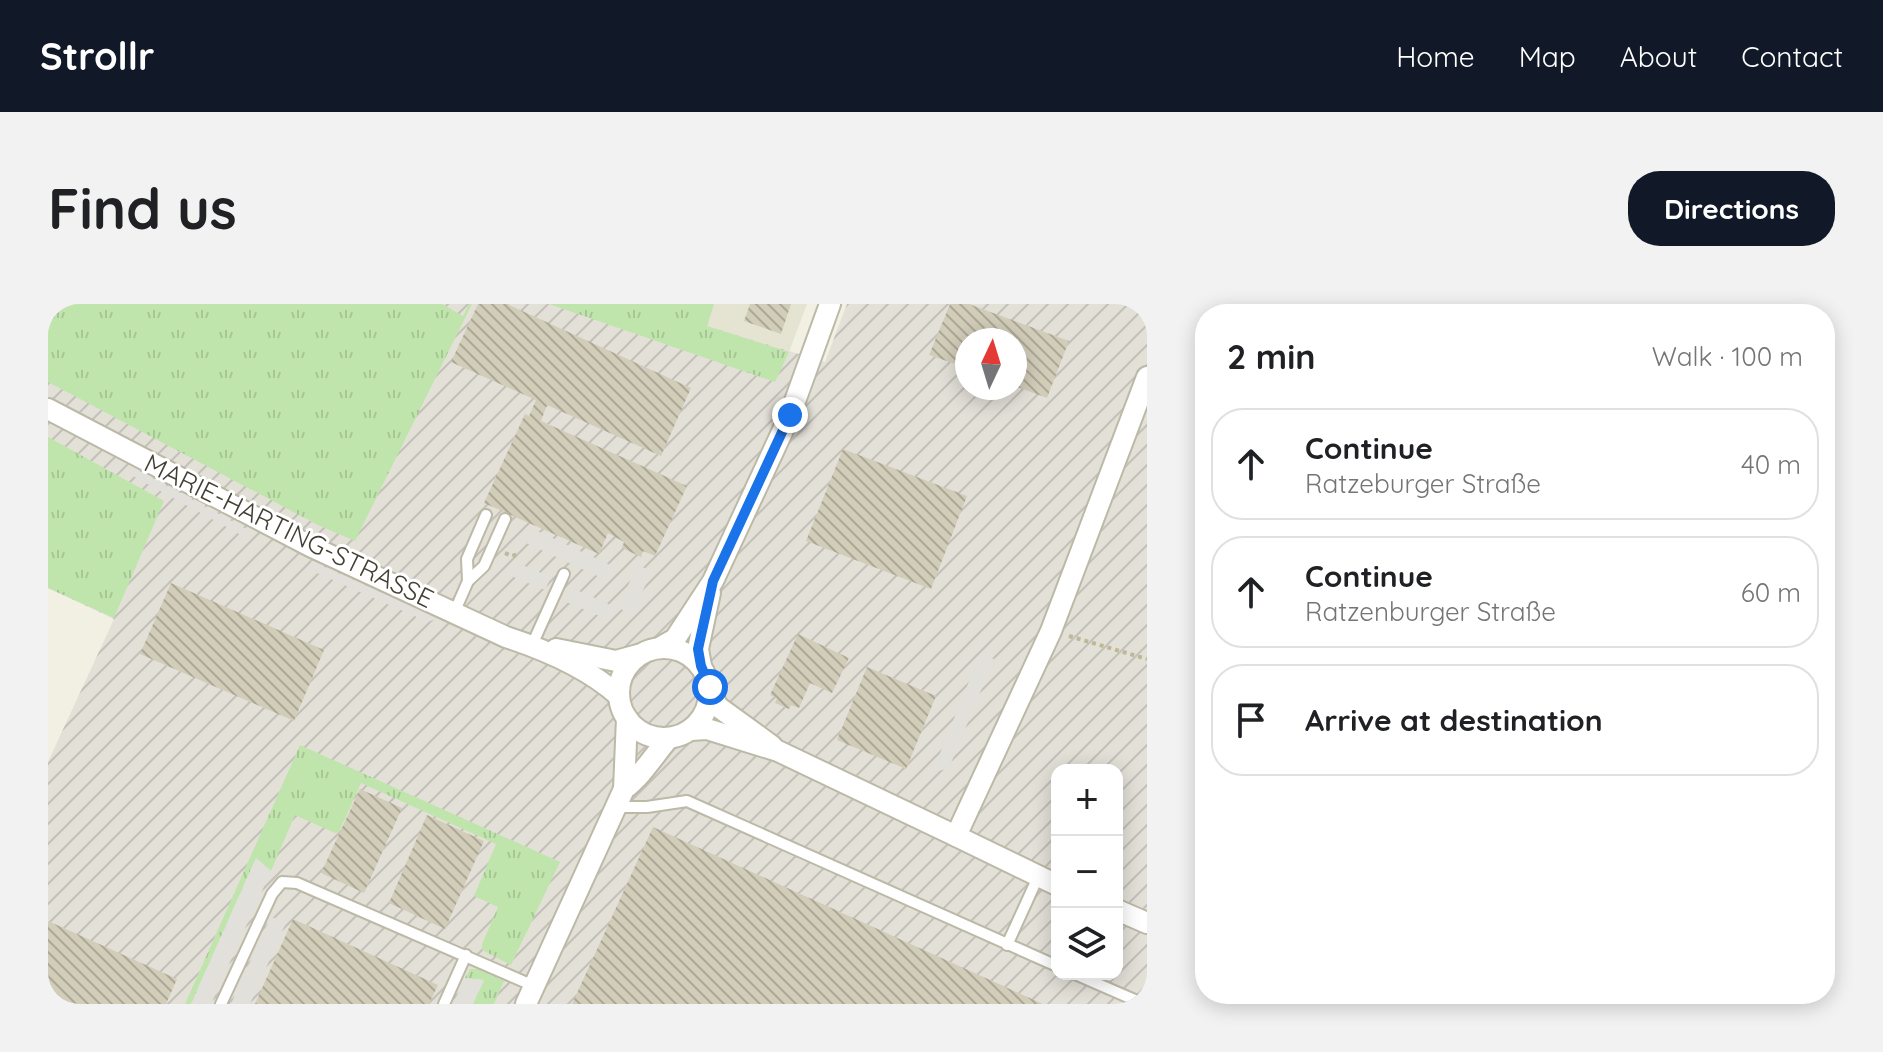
<!DOCTYPE html>
<meta charset="utf-8">
<style>
body{margin:0;font-family:Quicksand,sans-serif;background:#f2f2f2;color:#202124}
.controls{position:absolute;right:24px;bottom:24px;display:grid;overflow:hidden;border-radius:16px;box-shadow:0 4px 20px #0003}
.controls button{width:72px;height:72px;display:grid;place-items:center;padding:0;border:0;border-bottom:2px solid #e0e0e0;background:#fff;color:#202124;font:40px sans-serif}
.compass{position:absolute;left:907px;top:24px;width:72px;height:72px;border-radius:50%;background:#fff;box-shadow:0 4px 20px #0003;rotate:4deg}
.stop{position:absolute;width:24px;height:24px;margin:-18px;border:6px solid #1a73e8;border-radius:50%;background:#fff}
.stop.end{background:#1a73e8;border-color:#fff;box-shadow:0 2px 8px #0008}
.list{margin:0;padding:0;list-style:none}
h2{display:flex;justify-content:space-between;align-items:center;height:104px;margin:0;padding:0 32px;font-size:34px}
h2 small{font-size:26px;font-weight:400;color:#757577}
.list li{display:grid;grid-template-columns:52px 1fr auto;gap:24px;align-items:center;box-sizing:border-box;height:112px;margin:0 16px 16px;padding:0 16px;border:2px solid #e0e0e0;border-radius:32px}
.list b{display:block;font-size:30px;white-space:nowrap}
.list p{margin:0;font-size:26px;white-space:nowrap;color:#757577}
.list em{font-size:26px;font-style:normal;color:#757577}
.icon{flex:none;width:44px;height:44px;fill:none;stroke:currentColor;stroke-width:2;stroke-linecap:round;stroke-linejoin:round}
.map{position:relative;flex:none;width:1099px;height:700px;overflow:hidden;border-radius:32px}
header{display:flex;align-items:center;gap:48px;box-sizing:border-box;height:112px;padding:0 40px;background:#111827;color:#fff}
header strong{font-size:38px}
nav{display:flex;gap:44px;margin-inline-start:auto;font-size:28px}
.intro{display:flex;align-items:center;justify-content:space-between;box-sizing:border-box;height:192px;padding:0 48px}
h1{margin:0;font-size:56px}
.button{padding:20px 36px;border-radius:32px;background:#111827;color:#fff;font-size:28px;font-weight:700}
main{display:flex;gap:48px;padding:0 48px}
aside{flex:1;background:#fff;border-radius:32px;box-shadow:0 4px 20px #0003}
.map>svg:first-child{display:block}
.residential{fill:#e5e3d1}
.industrial{fill:url(#industrial-furrows);fill-rule:evenodd}
.grass{fill:url(#grass-tufts)}
.parking{fill:#e2e0db}
.building{fill:url(#building-back-hatch)}
.lines{fill:none;stroke-linecap:round;stroke-linejoin:round}
.lane-casing{stroke:#bcb9a6;stroke-width:14}
.street-casing{stroke:#bcb9a6;stroke-width:24}
.path{stroke:#beb897;stroke-width:4;stroke-dasharray:4 4;stroke-linecap:butt}
.lane{stroke:#fff;stroke-width:10}
.street{stroke:#fff;stroke-width:20}
.route{stroke:#1a73e8;stroke-width:10}
.labels{text-anchor:middle;stroke-width:6;stroke-linejoin:round;paint-order:stroke}
.street-label{font-size:26px;fill:#434033;stroke:#fff}
</style>
<header>
<strong>Strollr</strong>
<nav><a>Home</a><a>Map</a><a>About</a><a>Contact</a></nav>
</header>
<div class="intro"><h1>Find us</h1><a class="button">Directions</a></div>
<main>
<div class="map">
<svg width="1099" height="700" viewBox="0 0 1099 700">
<defs>
<pattern id="industrial-furrows" width="10" height="10" patternUnits="userSpaceOnUse" patternTransform="scale(2)"><rect width="10" height="10" fill="#e3e0d8"/><path d="M-1 1l2-2M0 10L10 0M9 11l2-2" fill="none" stroke="#c4c1ba"/></pattern>
<pattern id="grass-tufts" width="24" height="20" patternUnits="userSpaceOnUse" patternTransform="scale(2)"><rect width="24" height="20" fill="#c0e5ac"/><path d="M3 7l-1-3M5 7V3M7 7l1-3M15 17l-1-3M17 17v-4M19 17l1-3" fill="none" stroke="#a6c694"/></pattern>
<pattern id="building-back-hatch" width="6" height="6" patternUnits="userSpaceOnUse" patternTransform="scale(2)"><rect width="6" height="6" fill="#d2cdb9"/><path d="M-1 5l2 2M0 0l6 6M5-1l2 2" fill="none" stroke="#aca897"/></pattern>
</defs>
<rect width="100%" height="100%" fill="#f1f0e3"/>
<!-- residential -->
<polygon class="residential" points="666,0 759,0 741,48 658,22"/>
<!-- industrial -->
<path class="industrial" d="M0 0H666L659 22 777 58 799 0H1099V700H0V458L66 315 0 284ZM919 36H967V84H919ZM1009 466H1069V670H1009Z"/>
<!-- grass -->
<g class="grass">
<polygon points="0,0 394,0 415,12 421,0 424,0 307,237 270,221 0,78"/>
<polygon points="501,0 666,0 659,22 741,48 727,78"/>
<polygon points="0,133 116,197 66,314 0,284"/>
<polygon points="252,441 512,558 463,661 434,646 434,640 450,603 426,592 448,540 313,479 291,528 287,529 247,511 223,567 208,554 143,700 137,700"/>
<polygon points="422,665 430,665 456,677 446,700 425,700 436,676 417,674"/>
</g>
<!-- parking -->
<g class="parking">
<polygon points="82,162 204,228 205,228 193,231 85,172"/>
<polygon points="483,224 566,263 560,277 476,238"/>
<polygon points="263,257 390,314 380,318 267,268"/>
<polygon points="467,258 503,273 497,286 461,271"/>
<polygon points="589,261 604,267 584,310 570,304"/>
<polygon points="522,283 567,303 561,316 516,297"/>
<polygon points="932,350 946,355 901,464 884,469"/>
<polygon points="208,554 223,567 163,700 143,700"/>
<polygon points="222,614 240,614 202,700 183,700"/>
<polygon points="417,674 436,676 425,700 405,700"/>
</g>
<!-- building -->
<g class="building">
<polygon points="430,0 459,0 643,84 613,152 499,101 493,117 639,182 607,252 595,247 593,253 574,244 576,238 560,229 551,250 436,199 477,110 481,112 488,96 403,58"/>
<polygon points="702,0 743,0 733,30 696,17"/>
<polygon points="902,0 921,0 1021,37 999,94 967,82 967,36 919,36 919,64 881,51"/>
<polygon points="795,145 919,192 883,285 758,237"/>
<polygon points="123,279 276,346 246,417 92,350"/>
<polygon points="750,330 801,354 784,389 762,379 751,404 743,401 741,405 727,399 729,394 722,391"/>
<polygon points="819,363 888,392 858,465 789,436"/>
<polygon points="312,485 354,504 316,589 273,569"/>
<polygon points="379,511 436,537 397,625 341,599"/>
<polygon points="605,523 995,700 524,700"/>
<polygon points="245,615 390,681 381,700 207,700"/>
<polygon points="0,617 129,675 118,700 0,700"/>
</g>
<g class="lines">
<defs>
<g id="lane">
<polyline points="420,277 419,255 438,211"/>
<polyline points="406,309 420,277 436,262 457,215"/>
<polyline points="484,341 516,270"/>
<polyline points="568,503 599,503 639,497 1009,662"/>
<polyline points="959,641 990,573"/>
<polyline points="1027,670 1096,700"/>
<polyline points="173,700 224,590 234,578 249,579 486,682"/>
<polyline points="396,700 418,651"/>
</g>
<g id="street">
<path d="M0 105 262 242 458 333C498 346 540 364 571 392"/>
<polyline points="613,343 627,335 665,277 742,111 782,0"/>
<circle cx="616" cy="389" r="45"/>
<polyline points="508,345 568,357 590,351"/>
<polyline points="653,362 650,345 662,289"/>
<polyline points="662,383 669,402 724,442"/>
<polyline points="643,426 659,425 730,447 908,532 1003,327 1099,73"/>
<polyline points="576,485 579,414"/>
<polyline points="908,532 1009,581"/>
<polyline points="1069,606 1099,619"/>
<path d="M478 700 576 485C594 472 606 451 621 434"/>
</g>
</defs>
<!-- lane casing -->
<use href="#lane" class="lane-casing"/>
<!-- street casing -->
<use href="#street" class="street-casing"/>
<!-- path -->
<g class="path">
<polyline points="457,249 464,252 471,250"/>
<polyline points="1021,332 1099,355"/>
</g>
<!-- lane -->
<use href="#lane" class="lane"/>
<!-- street -->
<use href="#street" class="street"/>
</g>
<g class="lines">
<!-- route -->
<polyline class="route" points="662,383 653,362 650,345 665,277 742,111"/>
</g>
<g class="labels">
<!-- street labels -->
<g class="street-label">
<text transform="translate(241 227) rotate(26)" y="9">MARIE-HARTING-STRASSE</text>
</g>
</g>
</svg>
<div class="controls">
<button>+</button>
<button>−</button>
<button><svg class="icon" aria-label="layers" viewBox="0 0 24 24"><path d="M12 4l9 5-9 5-9-5zM3 14l9 5 9-5"/></svg></button>
</div>
<svg class="compass" viewBox="-18 -18 36 36"><path d="M0-13l5 13h-10z" fill="#e53935"/><path d="M0 13l5-13h-10z" fill="#757577"/></svg>
<div class="stop" style="left:662px;top:383px"></div>
<div class="stop end" style="left:742px;top:111px"></div>
</div>
<aside>
<h2>2 min<small>Walk · 100 m</small></h2>
<ul class="list">
<li><svg class="icon" aria-label="ahead" viewBox="0 0 24 24"><path d="M12 20V5M6 11l6-6 6 6"/></svg><div><b>Continue</b><p>Ratzeburger Straße</p></div><em>40 m</em></li>
<li><svg class="icon" aria-label="ahead" viewBox="0 0 24 24"><path d="M12 20V5M6 11l6-6 6 6"/></svg><div><b>Continue</b><p>Ratzenburger Straße</p></div><em>60 m</em></li>
<li><svg class="icon" aria-label="arrive" viewBox="0 0 24 24"><path d="M6 21V4h12l-3 4 3 4H6"/></svg><div><b>Arrive at destination</b></div></li>
</ul>
</aside>
</main>
